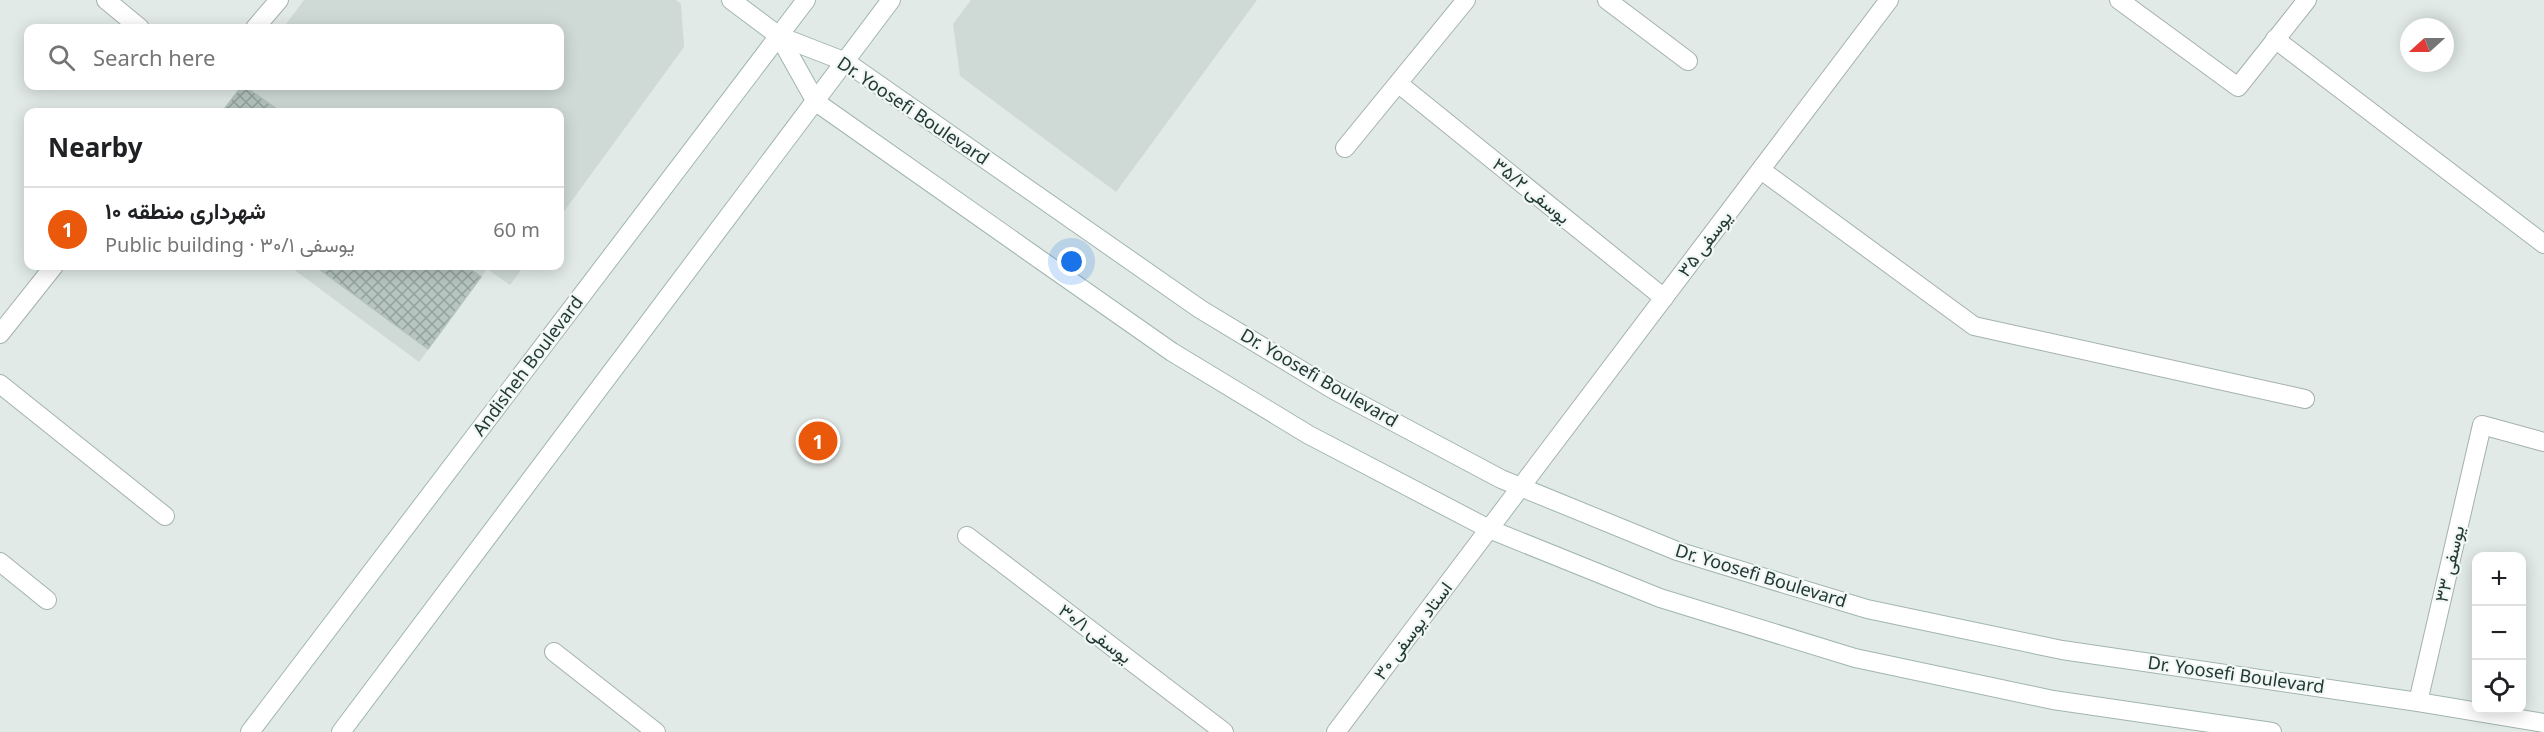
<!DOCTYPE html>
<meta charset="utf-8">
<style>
body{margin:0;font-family:"Noto Sans",Vazirmatn,sans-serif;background:#f2f2f2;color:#202124}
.controls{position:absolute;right:18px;bottom:18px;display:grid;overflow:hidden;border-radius:12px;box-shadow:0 3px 15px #0003}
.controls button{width:54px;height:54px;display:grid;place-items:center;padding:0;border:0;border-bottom:2px solid #e0e0e0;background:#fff;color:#202124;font:30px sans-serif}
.compass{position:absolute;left:2400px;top:18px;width:54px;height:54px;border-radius:50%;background:#fff;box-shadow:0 3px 15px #0003;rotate:249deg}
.you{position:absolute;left:1072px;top:262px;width:21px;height:21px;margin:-15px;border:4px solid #fff;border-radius:50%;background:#1a73e8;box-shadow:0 0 0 9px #1a73e833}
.badge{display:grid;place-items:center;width:39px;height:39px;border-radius:50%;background:#ea580c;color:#fff;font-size:20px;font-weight:700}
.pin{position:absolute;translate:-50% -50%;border:3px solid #fff;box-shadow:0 2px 6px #0006}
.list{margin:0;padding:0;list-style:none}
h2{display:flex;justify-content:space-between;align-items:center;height:78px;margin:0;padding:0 24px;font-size:26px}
h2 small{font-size:20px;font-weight:400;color:#757577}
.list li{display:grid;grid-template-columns:39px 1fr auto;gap:18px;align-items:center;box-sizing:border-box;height:84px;padding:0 24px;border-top:2px solid #e0e0e0}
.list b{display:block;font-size:22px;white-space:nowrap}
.list p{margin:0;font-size:20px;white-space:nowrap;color:#757577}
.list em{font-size:20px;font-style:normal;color:#757577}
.icon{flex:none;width:33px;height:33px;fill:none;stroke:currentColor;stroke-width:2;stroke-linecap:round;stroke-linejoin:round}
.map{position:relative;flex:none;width:2544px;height:732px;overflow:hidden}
.search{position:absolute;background:#fff;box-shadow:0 3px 15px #0003;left:24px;top:24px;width:540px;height:66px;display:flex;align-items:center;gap:15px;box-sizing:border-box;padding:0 21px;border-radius:12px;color:#757577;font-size:22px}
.panel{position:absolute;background:#fff;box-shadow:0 3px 15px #0003;left:24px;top:108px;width:540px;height:162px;border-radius:12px}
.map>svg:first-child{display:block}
.built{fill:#cfdad6}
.building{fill:url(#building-cross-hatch);stroke:#b4c3be;stroke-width:1.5}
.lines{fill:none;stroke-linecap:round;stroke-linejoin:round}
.street-casing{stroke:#a4b1ae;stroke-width:20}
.secondary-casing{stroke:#a1b5af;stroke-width:20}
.street{stroke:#fff;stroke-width:18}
.secondary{stroke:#fff;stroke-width:18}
.labels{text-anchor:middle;stroke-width:4.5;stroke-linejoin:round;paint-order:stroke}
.street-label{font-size:18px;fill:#233935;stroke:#f1f7f4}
</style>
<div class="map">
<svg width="2544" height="732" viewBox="0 0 2544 732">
<defs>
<pattern id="building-cross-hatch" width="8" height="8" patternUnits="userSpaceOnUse" patternTransform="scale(1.5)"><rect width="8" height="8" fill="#b6c5c0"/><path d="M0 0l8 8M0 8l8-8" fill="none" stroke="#94a19d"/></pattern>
</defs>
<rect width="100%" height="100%" fill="#e1eae7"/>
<!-- built -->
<g class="built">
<polygon points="304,0 676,0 681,4 684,47 560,217 560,112 222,112 242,86 560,86 560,28 283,28"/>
<polygon points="971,0 1257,0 1116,192 960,76 953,24"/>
<polygon points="289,266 524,266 510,285 487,269 419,362"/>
</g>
<!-- building -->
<g class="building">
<polygon points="242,86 244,86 281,112 222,112"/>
<polygon points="315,266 466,266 481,277 428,349"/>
</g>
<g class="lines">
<defs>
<g id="street">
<polyline points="106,0 140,28"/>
<polyline points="1607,0 1688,61"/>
<polyline points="2119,0 2238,87 2307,0"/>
<polyline points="255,28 279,0"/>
<polyline points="2275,39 2544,244"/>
<polyline points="1399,84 1664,298"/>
<polyline points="1345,148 1466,0"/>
<polyline points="1761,170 1974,326 2305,399"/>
<polyline points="0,334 54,266"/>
<polyline points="0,384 165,516"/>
<polyline points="1520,488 1889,0"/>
<polyline points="967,536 1224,732"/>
<polyline points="0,562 47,600"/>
<polyline points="554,652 656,732"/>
<polyline points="2418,702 2482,425 2544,442"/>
<polyline points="1336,732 1489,529"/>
</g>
<g id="secondary">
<polyline points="731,0 779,36 846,62 1200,309 1334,390 1501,479 1677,551 1867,609 2062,650 2418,702 2544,723"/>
<polyline points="779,36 816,102 1042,261 1172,352 1309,435 1489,529 1660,598 1855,658 2053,700 2272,732"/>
<polyline points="1489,529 1520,488"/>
<polyline points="250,732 806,0"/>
<polyline points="341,732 891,0"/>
</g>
</defs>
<!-- street casing -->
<use href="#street" class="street-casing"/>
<!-- secondary casing -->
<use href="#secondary" class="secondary-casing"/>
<!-- street -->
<use href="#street" class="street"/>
<!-- secondary -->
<use href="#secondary" class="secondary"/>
</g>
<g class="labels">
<!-- street labels -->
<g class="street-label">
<text transform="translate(913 111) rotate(34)" y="6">Dr. Yoosefi Boulevard</text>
<text transform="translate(1531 191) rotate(39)" y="6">یوسفی ۳۵/۲</text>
<text transform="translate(1705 244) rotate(-53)" y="6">یوسفی ۳۵</text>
<text transform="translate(528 366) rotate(-53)" y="6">Andisheh Boulevard</text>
<text transform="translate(1319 378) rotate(30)" y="6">Dr. Yoosefi Boulevard</text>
<text transform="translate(2450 564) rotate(-77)" y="6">یوسفی ۳۳</text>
<text transform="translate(1761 576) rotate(17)" y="6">Dr. Yoosefi Boulevard</text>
<text transform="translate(1413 631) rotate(-53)" y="6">استاد یوسفی ۳۰</text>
<text transform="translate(1095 634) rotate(37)" y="6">یوسفی ۳۰/۱</text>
<text transform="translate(2236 675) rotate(8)" y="6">Dr. Yoosefi Boulevard</text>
</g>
</g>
</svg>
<div class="controls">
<button>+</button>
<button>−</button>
<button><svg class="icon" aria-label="locate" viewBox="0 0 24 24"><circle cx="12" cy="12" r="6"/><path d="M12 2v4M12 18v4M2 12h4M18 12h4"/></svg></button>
</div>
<svg class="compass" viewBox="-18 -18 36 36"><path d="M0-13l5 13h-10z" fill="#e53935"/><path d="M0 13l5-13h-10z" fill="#757577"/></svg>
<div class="you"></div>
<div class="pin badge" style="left:818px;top:441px">1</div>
<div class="search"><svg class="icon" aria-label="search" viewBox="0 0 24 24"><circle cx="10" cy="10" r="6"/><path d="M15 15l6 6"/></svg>Search here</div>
<section class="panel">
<h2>Nearby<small></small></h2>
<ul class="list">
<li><span class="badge">1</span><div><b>شهرداری منطقه ۱۰</b><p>Public building · یوسفی ۳۰/۱</p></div><em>60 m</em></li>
</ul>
</section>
</div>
